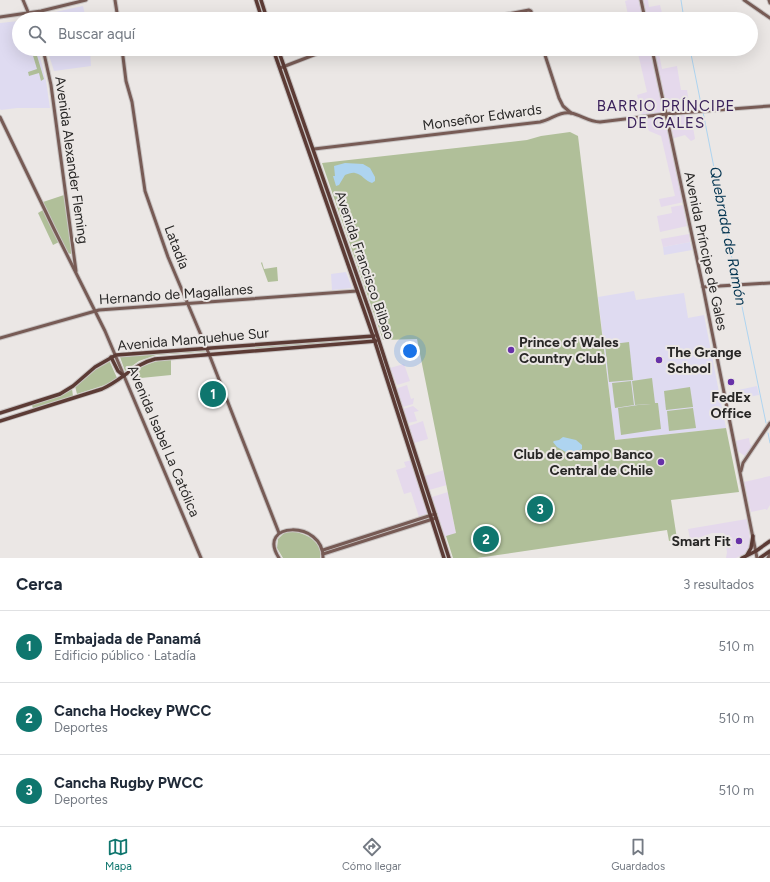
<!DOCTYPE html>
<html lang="es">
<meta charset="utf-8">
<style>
body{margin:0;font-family:Figtree,sans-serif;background:#f2f2f3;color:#1f2937}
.you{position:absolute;left:410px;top:351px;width:14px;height:14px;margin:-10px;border:3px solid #fff;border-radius:50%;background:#1a73e8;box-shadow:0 0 0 6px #1a73e833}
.badge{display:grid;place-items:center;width:26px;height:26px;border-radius:50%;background:#0f766e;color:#fff;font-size:13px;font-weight:700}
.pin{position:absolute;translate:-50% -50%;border:2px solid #fff;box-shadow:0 1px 4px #0006}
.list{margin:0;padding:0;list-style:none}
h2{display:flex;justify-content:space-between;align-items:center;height:52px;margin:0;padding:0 16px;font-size:17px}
h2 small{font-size:13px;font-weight:400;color:#747a83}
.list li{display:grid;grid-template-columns:26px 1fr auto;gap:12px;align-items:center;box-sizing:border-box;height:72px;padding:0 16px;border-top:1px solid #e0e1e3}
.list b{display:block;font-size:15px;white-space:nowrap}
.list p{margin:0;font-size:13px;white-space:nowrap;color:#747a83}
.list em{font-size:13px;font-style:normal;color:#747a83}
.icon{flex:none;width:22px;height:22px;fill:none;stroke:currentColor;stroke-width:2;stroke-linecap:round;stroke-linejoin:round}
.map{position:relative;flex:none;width:770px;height:558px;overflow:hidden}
.search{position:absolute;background:#fff;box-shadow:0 4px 16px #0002;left:12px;right:12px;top:12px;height:44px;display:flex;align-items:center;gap:10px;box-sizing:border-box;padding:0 14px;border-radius:22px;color:#747a83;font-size:15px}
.sheet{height:268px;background:#fff}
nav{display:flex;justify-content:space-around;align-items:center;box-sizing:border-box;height:56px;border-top:1px solid #e0e1e3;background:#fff;font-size:11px;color:#747a83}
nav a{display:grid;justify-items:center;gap:2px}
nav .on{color:#0f766e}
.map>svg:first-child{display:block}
.commercial{fill:#e5d9ec}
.education{fill:#dfdbf1}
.green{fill:#b0bf99}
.water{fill:#aed4f0}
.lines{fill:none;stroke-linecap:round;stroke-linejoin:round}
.stream{stroke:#aed4f0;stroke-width:1}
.secondary-casing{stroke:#c8c4c3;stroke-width:5}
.primary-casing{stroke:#c8c4c3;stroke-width:5.5}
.secondary{stroke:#775b55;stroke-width:3}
.primary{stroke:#5c3b35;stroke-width:3.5}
.poi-dot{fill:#6731a8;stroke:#ebe7e5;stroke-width:1.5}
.labels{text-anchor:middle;stroke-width:4;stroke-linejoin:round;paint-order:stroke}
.street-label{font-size:14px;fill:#282726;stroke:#ebe7e5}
.poi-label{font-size:14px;font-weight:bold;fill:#282726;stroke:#ebe7e5;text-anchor:start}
.neighbourhood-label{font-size:15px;letter-spacing:1px;fill:#3a215b;stroke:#ebe7e5}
.water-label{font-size:15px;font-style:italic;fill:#053652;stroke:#ebe7e5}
</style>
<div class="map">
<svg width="770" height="558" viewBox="0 0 770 558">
<rect width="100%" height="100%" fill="#ebe7e5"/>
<!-- commercial -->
<g class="commercial">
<polygon points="628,0 648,0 649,7 660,5 662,13 657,14 658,19 629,19 625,1"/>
<polygon points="637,49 658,49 662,69 677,66 681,90 687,90 695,139 691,141 685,135 671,139 684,202 661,207 659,199 675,196 661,136 649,131 642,115 637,95 647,92"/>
<polygon points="683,205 687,226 660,232 657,216 672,213 671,207"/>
<polygon points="689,234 690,242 663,247 661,239"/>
<polygon points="404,364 410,381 397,385 390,368"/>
<polygon points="407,385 411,399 414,398 413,404 403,407 397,389 398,388"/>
<polygon points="413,406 419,411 414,412 417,421 408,423 403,409"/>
<polygon points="423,421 428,439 414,443 409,426"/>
<polygon points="749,438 750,444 752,446 745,456 736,450 735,441"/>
<polygon points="412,460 428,513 419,517 411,492 404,494 396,470 406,467 404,462"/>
<polygon points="444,470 447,485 429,490 425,476"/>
<polygon points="770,476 770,505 767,510 765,509 751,512 744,482"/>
<polygon points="448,492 456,534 445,537 432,497"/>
<polygon points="747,519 750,540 749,547 747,553 736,558 726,558 727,552 724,533 712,533 701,537 702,540 689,547 686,545 690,539 688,529"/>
</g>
<!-- education -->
<g class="education">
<polygon points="83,6 86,19 38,19 37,16"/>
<polygon points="19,21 19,49 38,49 46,81 50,108 17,108 1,110 0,109 0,23"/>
<polygon points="47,49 90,49 91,66 54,71"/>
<polygon points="690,242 692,250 664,255 663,247"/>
<polygon points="346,272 352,288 332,290 331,274"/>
<polygon points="634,291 636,300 684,293 688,318 704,315 726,428 615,440 598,297"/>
<polygon points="757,386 759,395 731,400 729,392"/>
</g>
<!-- green -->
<g class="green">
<polygon points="31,49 35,49 44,79 41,81 39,73 29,76 28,72 37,69"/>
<polygon points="275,49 374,330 373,330"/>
<polygon points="570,132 578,136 615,440 726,428 739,492 671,500 677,539 669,541 667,530 477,558 453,558 446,536 456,533 417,339 383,340 322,163 527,140 541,136"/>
<polygon points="64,195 72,252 71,254 68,253 43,202"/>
<polygon points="43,210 59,242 53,245 38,213"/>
<polygon points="262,262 264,269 277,267 278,281 268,282 261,263"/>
<polygon points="369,338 370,340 156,355 139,361 125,371 120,357 203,350 213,351"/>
<polygon points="629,342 633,380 609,382 605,345"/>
<path d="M171 358V375L131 379 129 374C143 365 155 361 171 358Z"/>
<polygon points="109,360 117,378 108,384 77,394 75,386 92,371"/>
<polygon points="652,378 655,403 658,403 661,429 621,435 618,408 638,405 640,424 638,405 651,404 635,405 632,381"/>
<polygon points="631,381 634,405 615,408 612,383"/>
<polygon points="690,387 693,407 666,410 664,391"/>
<polygon points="72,389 73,396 33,409 32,405"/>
<polygon points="693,408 696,428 669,431 667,411"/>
<path d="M291 531C305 533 323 541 320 558H283L277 548 278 539 284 533Z"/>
</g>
<!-- water -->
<g class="water">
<path d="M345 163 363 164 370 168 375 177V181L372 183C365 181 362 174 355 173 353 172 348 174 345 175L339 185 336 186 333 176H335L334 166Z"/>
<polygon points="563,437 576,440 582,445 582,449 578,451 575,455 571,455 557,447 553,442 554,441 559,440"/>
</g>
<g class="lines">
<!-- stream -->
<g class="stream">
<polyline points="681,0 684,19"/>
<polyline points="690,49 702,109"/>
<polyline points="703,112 737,284"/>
<polyline points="738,287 766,423"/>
<polyline points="768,433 770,443"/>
</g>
<defs>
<g id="secondary">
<polyline points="23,0 31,19"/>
<polyline points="115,0 118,19"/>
<polyline points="641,0 645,19"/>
<polyline points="744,0 770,18"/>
<polyline points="769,0 770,3"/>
<polyline points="0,17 41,11 86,0"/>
<polyline points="481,19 529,10 531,11 533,19"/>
<polyline points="43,49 51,85 76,271"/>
<polyline points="122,49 126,81 132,102 145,191 168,257 209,354 279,533"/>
<polyline points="543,49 559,98 563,106 571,113"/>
<polyline points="652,49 703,287 757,558"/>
<polyline points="280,68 319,53 338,49"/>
<polyline points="0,117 54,229 105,331 201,558"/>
<path d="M314 149 540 122C551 120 559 111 571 113 581 115 589 122 600 122L666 114 770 106"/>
<polyline points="703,287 770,283"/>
<polyline points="0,338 99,310 357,291"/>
<polyline points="741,471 743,463 770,423"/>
<polyline points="323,550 435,514"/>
<polyline points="323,554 436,518"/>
<path d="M279 558C255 521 324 520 323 558"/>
<polyline points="768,558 770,554"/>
</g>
<g id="primary">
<polyline points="256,0 262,19"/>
<polyline points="261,0 267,19"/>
<polyline points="273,49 375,342 444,558"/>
<polyline points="278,49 370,313 449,558"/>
<polyline points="111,357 118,371 124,376"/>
<polyline points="0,413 60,394 73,386 95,367 116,355 374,336"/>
<path d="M0 421 102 389C121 381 134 364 155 359L376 341"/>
<polyline points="747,555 751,548 753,536"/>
<polyline points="742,558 756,551 770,541"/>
<polyline points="760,558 770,551"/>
</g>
</defs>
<!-- secondary casing -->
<use href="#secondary" class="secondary-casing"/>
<!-- primary casing -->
<use href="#primary" class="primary-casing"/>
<!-- secondary -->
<use href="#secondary" class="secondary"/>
<!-- primary -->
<use href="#primary" class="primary"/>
</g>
<!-- markers -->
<g class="poi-dot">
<circle cx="511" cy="350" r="4"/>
<circle cx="659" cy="360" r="4"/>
<circle cx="731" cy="382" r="4"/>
<circle cx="661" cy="462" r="4"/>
<circle cx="739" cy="541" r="4"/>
</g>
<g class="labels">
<!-- street labels -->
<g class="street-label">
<text transform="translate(482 117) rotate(-8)" y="5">Monseñor Edwards</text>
<text transform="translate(72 160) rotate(82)" y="5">Avenida Alexander Fleming</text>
<text transform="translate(177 247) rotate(69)" y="5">Latadía</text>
<text transform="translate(706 251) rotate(78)" y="5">Avenida Príncipe de Gales</text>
<text transform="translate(365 265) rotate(71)" y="5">Avenida Francisco Bilbao</text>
<text transform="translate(176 294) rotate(-4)" y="5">Hernando de Magallanes</text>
<text transform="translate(193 339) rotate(-5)" y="5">Avenida Manquehue Sur</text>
<text transform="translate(164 441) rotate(67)" y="5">Avenida Isabel La Católica</text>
</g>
<!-- poi labels -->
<g class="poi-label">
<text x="519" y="347">Prince of Wales<tspan x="519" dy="16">Country Club</tspan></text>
<text x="667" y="357">The Grange<tspan x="667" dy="16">School</tspan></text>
<text x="731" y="402" text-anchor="middle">FedEx<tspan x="731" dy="16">Office</tspan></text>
<text x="653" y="459" text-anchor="end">Club de campo Banco<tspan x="653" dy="16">Central de Chile</tspan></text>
<text x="731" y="546" text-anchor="end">Smart Fit</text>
</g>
<!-- neighbourhood labels -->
<g class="neighbourhood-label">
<text x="666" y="111">BARRIO PRÍNCIPE<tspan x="666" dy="17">DE GALES</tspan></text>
</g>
<!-- water labels -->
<g class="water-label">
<text transform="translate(728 236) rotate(79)" y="5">Quebrada de Ramón</text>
</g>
</g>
</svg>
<div class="you"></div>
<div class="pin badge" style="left:213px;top:394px">1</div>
<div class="pin badge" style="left:486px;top:539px">2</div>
<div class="pin badge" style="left:540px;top:509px">3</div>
<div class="search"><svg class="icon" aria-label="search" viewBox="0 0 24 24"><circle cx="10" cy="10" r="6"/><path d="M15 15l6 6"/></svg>Buscar aquí</div>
</div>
<section class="sheet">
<h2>Cerca<small>3 resultados</small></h2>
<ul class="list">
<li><span class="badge">1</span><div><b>Embajada de Panamá</b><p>Edificio público · Latadía</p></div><em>510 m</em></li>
<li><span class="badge">2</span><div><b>Cancha Hockey PWCC</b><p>Deportes</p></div><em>510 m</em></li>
<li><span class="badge">3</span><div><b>Cancha Rugby PWCC</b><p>Deportes</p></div><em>510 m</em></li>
</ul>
</section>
<nav>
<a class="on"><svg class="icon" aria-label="map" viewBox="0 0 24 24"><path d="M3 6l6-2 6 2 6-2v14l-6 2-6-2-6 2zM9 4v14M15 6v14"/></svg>Mapa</a>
<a><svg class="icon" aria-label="directions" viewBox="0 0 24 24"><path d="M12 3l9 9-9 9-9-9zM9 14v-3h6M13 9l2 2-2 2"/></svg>Cómo llegar</a>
<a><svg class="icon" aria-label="saved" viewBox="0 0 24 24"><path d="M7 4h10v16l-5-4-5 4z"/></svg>Guardados</a>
</nav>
